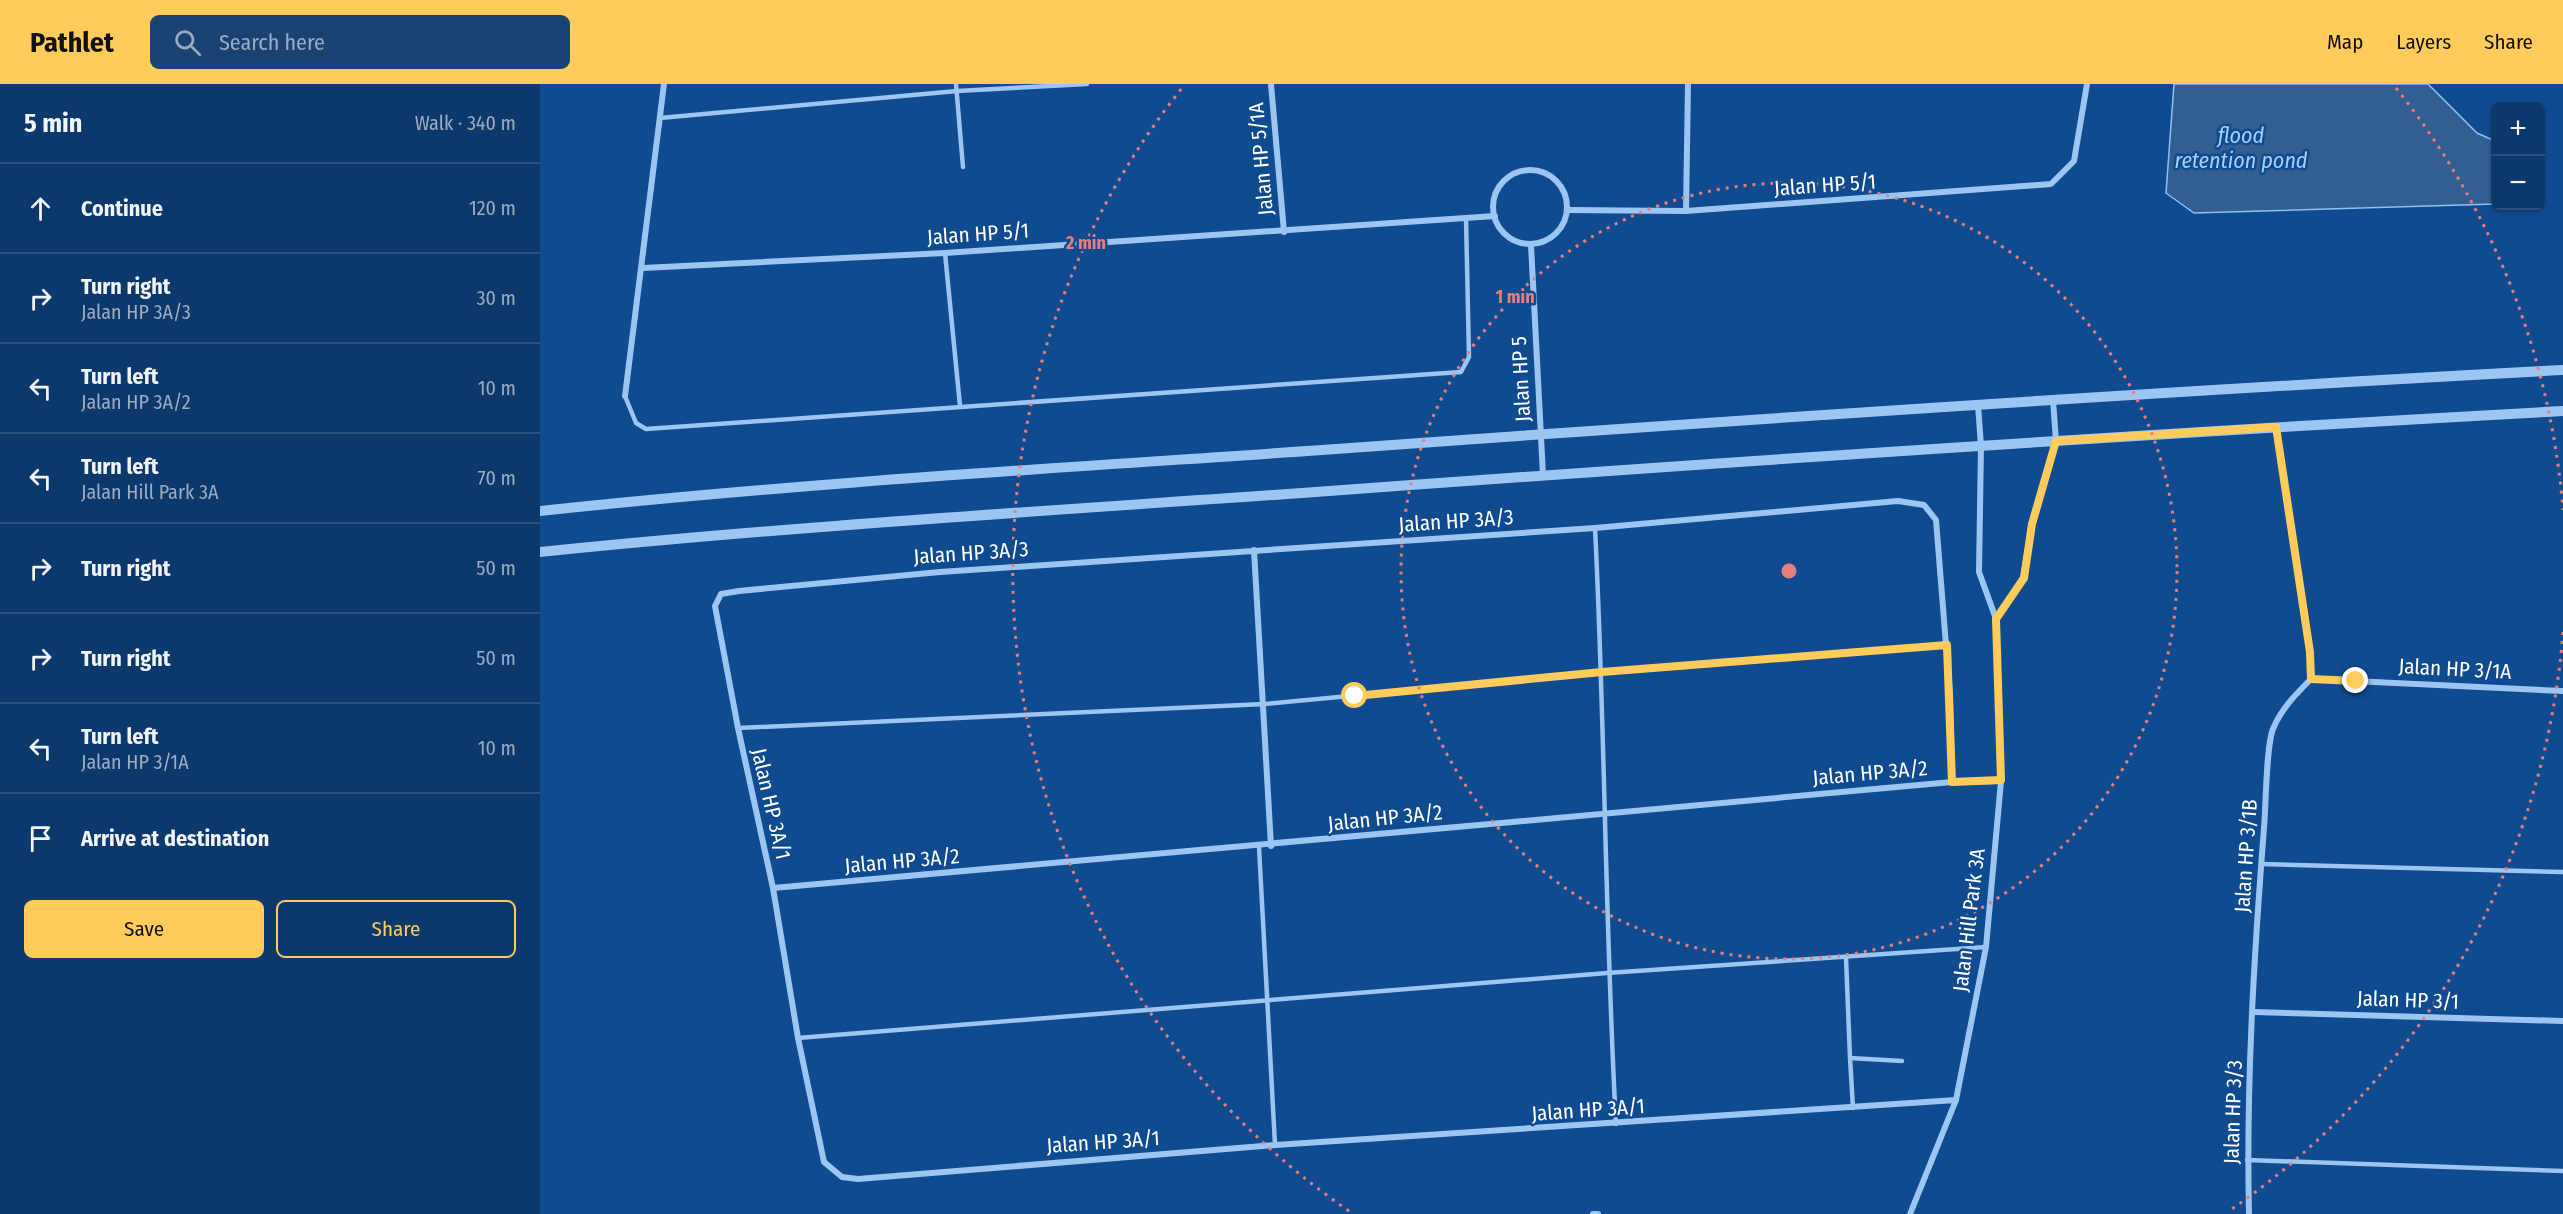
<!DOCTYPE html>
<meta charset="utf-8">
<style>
body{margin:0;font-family:"Fira Sans Condensed",sans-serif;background:#1a4374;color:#f1f3f6}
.controls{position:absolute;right:18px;top:18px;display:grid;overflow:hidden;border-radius:9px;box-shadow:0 2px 4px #0004}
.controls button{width:54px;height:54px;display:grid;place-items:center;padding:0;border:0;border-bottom:2px solid #2c527f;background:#0c386c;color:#f1f3f6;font:30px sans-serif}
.stop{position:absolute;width:18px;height:18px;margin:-14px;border:4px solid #ffcc5c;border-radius:50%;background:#fff}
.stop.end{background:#ffcc5c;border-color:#fff;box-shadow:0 2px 6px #0008}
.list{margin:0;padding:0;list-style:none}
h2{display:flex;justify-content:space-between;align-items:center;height:78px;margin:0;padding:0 24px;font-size:26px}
h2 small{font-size:20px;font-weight:400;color:#9aacc2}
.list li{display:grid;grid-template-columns:39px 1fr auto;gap:18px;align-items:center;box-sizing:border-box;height:90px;padding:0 24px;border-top:2px solid #2c527f}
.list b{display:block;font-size:22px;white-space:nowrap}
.list p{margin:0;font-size:20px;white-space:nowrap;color:#9aacc2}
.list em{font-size:20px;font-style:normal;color:#9aacc2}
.actions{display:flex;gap:12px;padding:18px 24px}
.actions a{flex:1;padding:14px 0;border:2px solid #ffcc5c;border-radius:9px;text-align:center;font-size:21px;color:#ffcc5c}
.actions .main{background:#ffcc5c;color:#111}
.icon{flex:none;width:33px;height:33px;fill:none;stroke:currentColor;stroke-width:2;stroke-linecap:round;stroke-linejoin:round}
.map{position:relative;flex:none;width:2023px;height:1130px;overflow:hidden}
header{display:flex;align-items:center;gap:36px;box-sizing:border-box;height:84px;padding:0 30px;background:#ffcc5c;color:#111}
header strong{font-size:28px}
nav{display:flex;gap:33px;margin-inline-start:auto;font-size:21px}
.search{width:420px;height:54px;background:#1a4374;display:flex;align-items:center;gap:15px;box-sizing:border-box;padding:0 21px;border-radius:9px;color:#9aacc2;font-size:22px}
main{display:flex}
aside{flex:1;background:#0c386c}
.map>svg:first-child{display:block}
.water{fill:#335e91;stroke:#8cc0f6;stroke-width:1.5}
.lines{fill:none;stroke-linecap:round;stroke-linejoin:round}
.service{stroke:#9bc5f3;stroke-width:4.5}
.minor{stroke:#9bc5f3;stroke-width:6}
.tertiary{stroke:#9bc5f3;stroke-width:10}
.route{stroke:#ffcc5c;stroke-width:8}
.ring{fill:none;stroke:#e67e7e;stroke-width:3;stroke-dasharray:3 6}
.labels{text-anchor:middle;stroke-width:5;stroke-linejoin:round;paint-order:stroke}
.street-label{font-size:21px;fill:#fff;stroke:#104b90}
.water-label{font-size:22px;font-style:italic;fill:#a7cffa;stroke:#104b90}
.centre{fill:#e67e7e;stroke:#104b90;stroke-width:3}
.ring-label{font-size:18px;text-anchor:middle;font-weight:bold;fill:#e67e7e;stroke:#104b90;stroke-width:5;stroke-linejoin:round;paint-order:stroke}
</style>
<header>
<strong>Pathlet</strong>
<div class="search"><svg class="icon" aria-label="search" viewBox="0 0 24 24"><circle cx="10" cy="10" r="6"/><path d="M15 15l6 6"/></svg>Search here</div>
<nav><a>Map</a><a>Layers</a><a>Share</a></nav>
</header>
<main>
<aside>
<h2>5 min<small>Walk · 340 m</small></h2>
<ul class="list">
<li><svg class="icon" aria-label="ahead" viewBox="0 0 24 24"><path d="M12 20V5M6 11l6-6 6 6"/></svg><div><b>Continue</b></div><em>120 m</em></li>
<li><svg class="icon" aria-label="right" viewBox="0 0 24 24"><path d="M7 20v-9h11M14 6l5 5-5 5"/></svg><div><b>Turn right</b><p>Jalan HP 3A/3</p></div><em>30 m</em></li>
<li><svg class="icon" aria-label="left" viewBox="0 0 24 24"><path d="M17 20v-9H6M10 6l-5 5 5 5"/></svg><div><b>Turn left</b><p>Jalan HP 3A/2</p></div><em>10 m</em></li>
<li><svg class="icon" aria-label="left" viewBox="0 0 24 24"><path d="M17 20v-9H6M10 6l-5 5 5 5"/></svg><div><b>Turn left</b><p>Jalan Hill Park 3A</p></div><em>70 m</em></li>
<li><svg class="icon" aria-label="right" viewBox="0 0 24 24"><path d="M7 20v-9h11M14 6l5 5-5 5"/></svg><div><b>Turn right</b></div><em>50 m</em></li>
<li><svg class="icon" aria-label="right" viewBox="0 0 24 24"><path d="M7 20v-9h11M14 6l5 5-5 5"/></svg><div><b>Turn right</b></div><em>50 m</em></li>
<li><svg class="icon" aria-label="left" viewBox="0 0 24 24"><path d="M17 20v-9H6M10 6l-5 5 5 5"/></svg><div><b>Turn left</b><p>Jalan HP 3/1A</p></div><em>10 m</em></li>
<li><svg class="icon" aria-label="arrive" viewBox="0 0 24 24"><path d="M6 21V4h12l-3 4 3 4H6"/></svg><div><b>Arrive at destination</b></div></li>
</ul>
<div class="actions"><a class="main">Save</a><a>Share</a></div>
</aside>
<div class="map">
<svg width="2023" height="1130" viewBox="0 0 2023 1130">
<rect width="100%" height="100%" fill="#104b90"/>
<!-- water -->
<polygon class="water" points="1634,0 1888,0 1937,49 1955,57 1955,120 1654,129 1626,109"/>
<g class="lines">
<!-- service -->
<g class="service">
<polyline points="416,0 423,83"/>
<polyline points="120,34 417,7 547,0"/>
<polyline points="405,169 420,322"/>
<polyline points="85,312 96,339 106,345 921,288 929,273 926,134"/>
<polyline points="1737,345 1770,569 1771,595"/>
<path d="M1055 444C1065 642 1065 841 1076 1040"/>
<polyline points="198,644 725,620 1062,588 1407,561"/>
<polyline points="719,763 735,1061"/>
<polyline points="1721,780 2023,788"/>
<polyline points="1306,874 1310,974 1362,977"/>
<polyline points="258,954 1067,889 1446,863"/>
<polyline points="1310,974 1313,1024"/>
<polyline points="1707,1076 2023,1087"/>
</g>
<!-- minor -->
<g class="minor">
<polyline points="731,0 744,148"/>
<circle cx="990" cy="123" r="37"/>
<polyline points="1027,126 1146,127 1511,100 1534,77 1547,0"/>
<polyline points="1146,127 1148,0"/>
<polyline points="991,161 1003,391"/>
<polyline points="103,184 405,169 955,132"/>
<polyline points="85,312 124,0"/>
<polyline points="714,466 731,762"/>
<polyline points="1456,535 1483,494 1492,440 1516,357 1513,316"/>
<polyline points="1412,698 1410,611 1396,436 1384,421 1358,417 1055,444 400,488 199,507 181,510 175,522 198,644 233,804 258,954 284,1078 302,1093 318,1095 735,1061 1416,1016"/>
<path d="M233 804C626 771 1019 733 1412 698L1461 697"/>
<polyline points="1713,928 2023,937"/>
<polyline points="1053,1130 1058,1130"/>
<polyline points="1370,1130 1416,1016 1446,863 1461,697 1456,535 1439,488 1441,362 1438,321"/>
<path d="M1709 1130C1706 1002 1714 872 1724 744 1726 723 1726 662 1733 645 1741 625 1756 610 1771 595L2023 607"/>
</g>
<!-- tertiary -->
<g class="tertiary">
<path d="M0 427C260 399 521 384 782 366 1196 336 1609 308 2023 286"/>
<path d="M0 468C253 442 508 427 762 409 1182 378 1602 350 2023 327"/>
</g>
</g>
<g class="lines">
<!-- route -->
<polyline class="route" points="815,612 1062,588 1407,561 1412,698 1461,696 1456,535 1484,494 1492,440 1516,357 1736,343 1770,568 1771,595 1816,597"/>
</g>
<!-- distance rings -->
<g class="ring">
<circle cx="1249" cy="487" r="388"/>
<path d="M2023 548A776 776 0 0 1 1689 1127M809 1127A776 776 0 0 1 642 4M1856 4A776 776 0 0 1 2023 426"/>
</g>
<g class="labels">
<!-- street labels -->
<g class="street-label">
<text transform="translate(721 75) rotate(-95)" y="7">Jalan HP 5/1A</text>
<text transform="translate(1285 101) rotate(-4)" y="7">Jalan HP 5/1</text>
<text transform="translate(438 150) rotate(-4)" y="7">Jalan HP 5/1</text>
<text transform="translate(981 295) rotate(-93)" y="7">Jalan HP 5</text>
<text transform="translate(916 437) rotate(-4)" y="7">Jalan HP 3A/3</text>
<text transform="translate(431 469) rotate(-4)" y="7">Jalan HP 3A/3</text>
<text transform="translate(1915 585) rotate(3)" y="7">Jalan HP 3/1A</text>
<text transform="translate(1330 689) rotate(-5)" y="7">Jalan HP 3A/2</text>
<text transform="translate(231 720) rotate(77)" y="7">Jalan HP 3A/1</text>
<text transform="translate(845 734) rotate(-6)" y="7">Jalan HP 3A/2</text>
<text transform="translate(1706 772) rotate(-86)" y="7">Jalan HP 3/1B</text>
<text transform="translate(362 777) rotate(-5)" y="7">Jalan HP 3A/2</text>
<text transform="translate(1429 836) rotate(-83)" y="7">Jalan Hill Park 3A</text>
<text transform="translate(1868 916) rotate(2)" y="7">Jalan HP 3/1</text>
<text transform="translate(1048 1026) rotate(-4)" y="7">Jalan HP 3A/1</text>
<text transform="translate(1693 1028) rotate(-88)" y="7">Jalan HP 3/3</text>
<text transform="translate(563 1058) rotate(-4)" y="7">Jalan HP 3A/1</text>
</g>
<!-- water labels -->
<g class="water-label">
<text x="1701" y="59">flood<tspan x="1701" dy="25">retention pond</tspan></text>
</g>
</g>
<circle cx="1249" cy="487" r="9" class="centre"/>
<g class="ring-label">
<text x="546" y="165">2 min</text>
<text x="975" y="219">1 min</text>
</g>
</svg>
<div class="controls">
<button>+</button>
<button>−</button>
</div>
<div class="stop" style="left:815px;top:612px"></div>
<div class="stop end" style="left:1816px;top:597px"></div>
</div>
</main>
